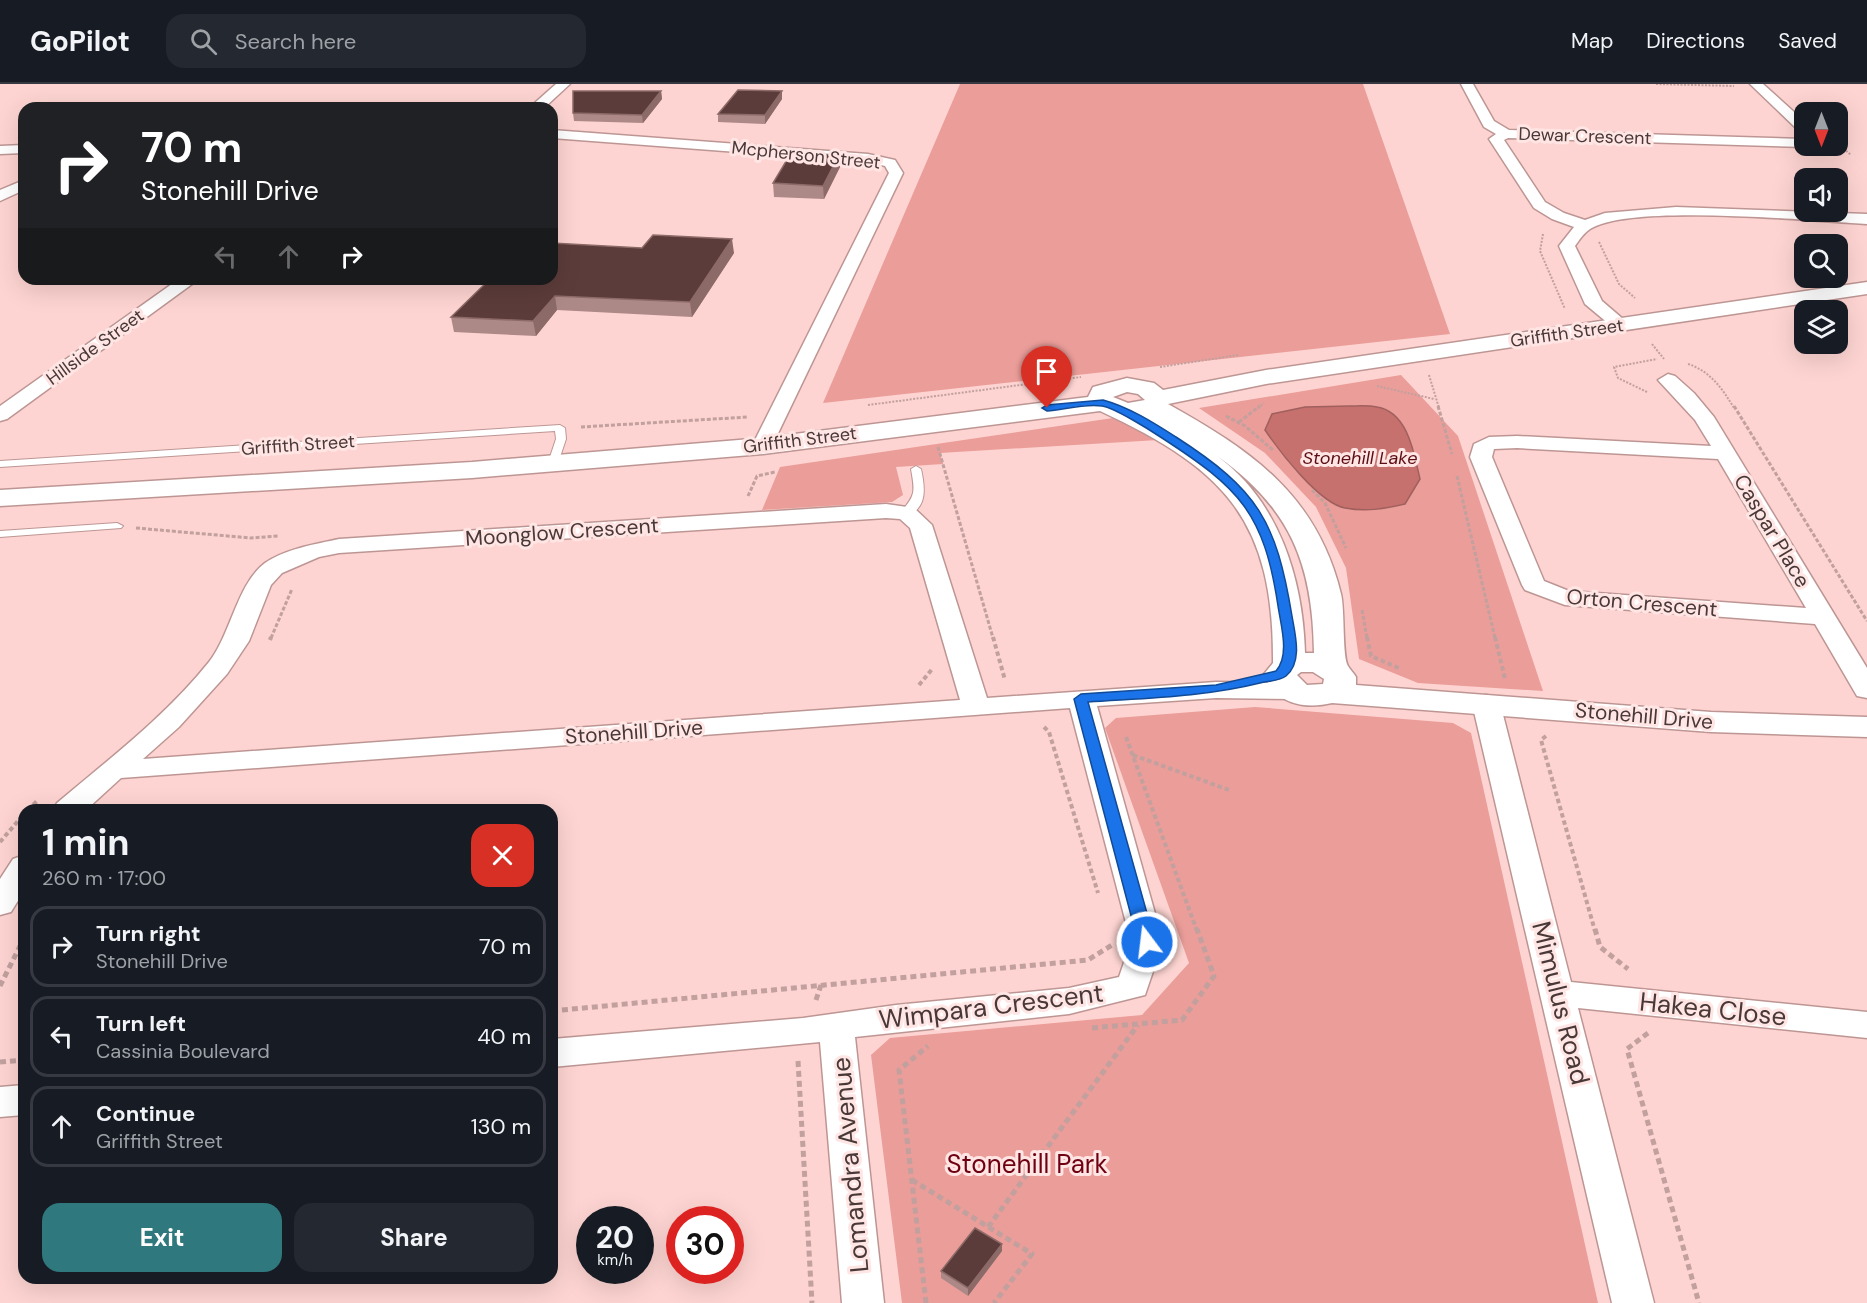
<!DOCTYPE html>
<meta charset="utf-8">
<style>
:root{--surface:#171b24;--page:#242831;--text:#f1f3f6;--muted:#9ea1a6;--line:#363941;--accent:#2f787e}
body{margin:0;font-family:"DM Sans",sans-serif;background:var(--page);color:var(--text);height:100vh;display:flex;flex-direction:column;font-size:22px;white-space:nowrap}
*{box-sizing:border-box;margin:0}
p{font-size:20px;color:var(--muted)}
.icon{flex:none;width:33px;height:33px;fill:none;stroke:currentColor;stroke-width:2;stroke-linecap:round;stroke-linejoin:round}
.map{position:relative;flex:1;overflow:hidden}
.panel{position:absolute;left:18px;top:720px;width:540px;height:480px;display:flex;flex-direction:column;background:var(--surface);border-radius:18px;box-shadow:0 6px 24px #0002}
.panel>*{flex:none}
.hud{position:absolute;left:18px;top:18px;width:540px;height:183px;border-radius:18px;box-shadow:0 6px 24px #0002;background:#202124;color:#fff;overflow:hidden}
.needle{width:39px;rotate:180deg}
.tools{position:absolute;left:1794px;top:18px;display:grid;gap:12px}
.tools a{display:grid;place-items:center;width:54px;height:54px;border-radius:12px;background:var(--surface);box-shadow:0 6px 24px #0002;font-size:30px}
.speed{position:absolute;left:576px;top:1122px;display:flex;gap:12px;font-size:30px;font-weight:700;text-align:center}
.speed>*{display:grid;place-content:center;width:78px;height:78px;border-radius:50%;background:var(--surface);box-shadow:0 6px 24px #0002;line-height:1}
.speed small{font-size:15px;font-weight:400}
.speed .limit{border:9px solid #d22;background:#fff;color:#111}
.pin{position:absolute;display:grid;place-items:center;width:51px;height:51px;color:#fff;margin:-62px -26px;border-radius:50% 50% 50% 0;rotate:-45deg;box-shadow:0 0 6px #0007}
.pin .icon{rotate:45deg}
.me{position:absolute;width:66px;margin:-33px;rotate:345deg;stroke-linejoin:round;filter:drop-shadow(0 0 4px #0008)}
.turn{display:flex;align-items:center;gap:21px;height:126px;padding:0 24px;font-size:27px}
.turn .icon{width:78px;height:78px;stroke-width:2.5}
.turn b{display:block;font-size:42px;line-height:51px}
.lanes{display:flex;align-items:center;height:57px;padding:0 24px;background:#0003;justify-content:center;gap:30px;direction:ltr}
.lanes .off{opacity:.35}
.round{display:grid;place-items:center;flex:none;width:63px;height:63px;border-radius:18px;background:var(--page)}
.overview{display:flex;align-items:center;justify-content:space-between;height:102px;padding:0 24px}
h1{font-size:36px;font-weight:700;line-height:45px}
.button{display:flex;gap:12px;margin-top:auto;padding:12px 24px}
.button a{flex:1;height:69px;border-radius:18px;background:var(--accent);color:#fff;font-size:24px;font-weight:700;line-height:69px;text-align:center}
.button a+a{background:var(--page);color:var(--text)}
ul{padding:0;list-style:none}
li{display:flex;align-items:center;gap:18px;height:81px;margin:0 12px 9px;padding:0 12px;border:3px solid var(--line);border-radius:18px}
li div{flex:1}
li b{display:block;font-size:22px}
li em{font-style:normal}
header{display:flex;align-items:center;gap:36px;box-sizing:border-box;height:84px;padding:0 30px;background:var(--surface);border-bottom:2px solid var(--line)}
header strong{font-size:28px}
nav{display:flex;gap:33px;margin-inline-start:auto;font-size:21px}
.search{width:420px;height:54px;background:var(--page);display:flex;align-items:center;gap:15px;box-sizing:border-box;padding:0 21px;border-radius:18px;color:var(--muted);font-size:22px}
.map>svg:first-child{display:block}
.green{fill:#eb9d99}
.water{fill:#c6716e;stroke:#a0605e;stroke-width:1.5}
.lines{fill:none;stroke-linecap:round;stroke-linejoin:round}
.service-casing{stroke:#bd9694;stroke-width:2}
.minor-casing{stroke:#bd9694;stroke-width:3}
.tertiary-casing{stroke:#bd9694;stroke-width:3}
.path-far3{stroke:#c1a09e;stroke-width:2;stroke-dasharray:2 1.5;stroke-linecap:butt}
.path-far2{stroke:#c1a09e;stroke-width:3;stroke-dasharray:4 2;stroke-linecap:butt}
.path-far1{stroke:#c1a09e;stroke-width:4;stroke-dasharray:4.5 3;stroke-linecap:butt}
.path{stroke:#c1a09e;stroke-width:5;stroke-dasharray:6 4;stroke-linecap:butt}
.service{fill:#fff;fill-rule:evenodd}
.minor{fill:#fff;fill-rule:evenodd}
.tertiary{fill:#fff;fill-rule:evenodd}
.wall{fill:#ac8886}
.shaded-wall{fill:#8c6a67}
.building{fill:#5c3c3a;stroke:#8c6a67;stroke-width:1.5}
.route{fill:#1a73e8;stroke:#114b97;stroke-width:1.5}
.labels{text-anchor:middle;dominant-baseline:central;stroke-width:6;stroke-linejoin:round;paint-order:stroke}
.far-street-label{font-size:18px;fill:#483837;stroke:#ffe5e3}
.far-water-label{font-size:18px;font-style:italic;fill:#5c0d14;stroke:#ffe5e3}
.street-label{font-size:21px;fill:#483837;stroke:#ffe5e3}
.near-street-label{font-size:26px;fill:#483837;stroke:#ffe5e3}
.near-park-label{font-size:26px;fill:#6e0012;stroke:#ffe5e3}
</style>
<header>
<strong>GoPilot</strong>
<div class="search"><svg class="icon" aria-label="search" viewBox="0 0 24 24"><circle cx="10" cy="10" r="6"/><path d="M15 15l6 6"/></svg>Search here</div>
<nav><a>Map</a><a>Directions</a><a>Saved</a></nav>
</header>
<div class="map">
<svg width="1867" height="1219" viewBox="0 0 1867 1219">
<rect width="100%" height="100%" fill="#fdd4d1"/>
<path class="green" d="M960,0h403l87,250 -627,69z
M1401,291l57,61 85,255 -125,-8 -59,-24 -13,-91 -30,-61 -51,-54 -66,-45z
M1113,334l23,7 22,15 -218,13 3,11 -47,3 7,28 -11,7 -130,8 18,-43z
M1255,623l198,16 18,10 127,570h-696l-31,-248 19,-17 252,-23 47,-52 -84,-235 11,-10z"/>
<path class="water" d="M1349,322c9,0 19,-1 28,1 31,5 37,46 43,72l-15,25c-21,5 -39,8 -60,4 -26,-5 -65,-56 -80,-78l7,-16 33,-7z"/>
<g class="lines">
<defs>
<path id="service" d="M560,341l5,3 1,11 -8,24 -5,3 -5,-3 8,-24 -1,-8 -555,36v-6z
M916,382l5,3c4,18 7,40 -15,47l-6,-3c16,-18 15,-21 11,-44z
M117,439l6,3 -2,2 -121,9v-6z"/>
<path id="minor" d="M556,0h14l-26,24h-15z
M1461,0h12l21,37 15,9 295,9v7h5l-5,1 -296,-9 -4,2 41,62 19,11 21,7 20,-7 71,-6 191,7v10c-54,-3 -237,-21 -277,5 -6,4 -11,11 -15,17l27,55 28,24 -3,4h-12l-30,-25 -26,-58 15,-19 -22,-8 -18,-11 -45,-69 7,-5 -12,-7z
M1750,0h13l41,37v11l-5,-1z
M552,46l316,24 27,6 8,13 -133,277h-14l-4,-4 137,-273 -4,-7 -17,-4 -316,-24z
M24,61v8l-24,1v-8z
M24,96v10l-24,11v-11z
M179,195h20l-192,140 -7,2v-15z
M1668,290l7,2 19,17 20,24 153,251v30l-10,-2 -42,-72 -250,-19 -40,-15 -3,-5 -52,-128 4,-13 15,-7 28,-1 194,10 -16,-26 -37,-40zM1517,364l201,11 88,149 -237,-17 -25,-10 -52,-124 2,-8z
M886,420l28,4 18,17 55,173 229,-16 77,1 10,2 3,6 -3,6 -10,2 -77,-1 -119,8 66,236 -18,53 -76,19 -214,23 29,266h-42l-22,-261 -268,25v-28l251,-21 93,-13 173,-17 50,-11 12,-35 -61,-234 -949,70 -35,32h-33l4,-7c52,-44 109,-87 152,-141 22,-28 28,-78 56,-99 20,-14 51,-19 74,-24zM886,434l14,1 10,9 50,172 -817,59 36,-32 48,-53 22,-33 22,-56 11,-12 37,-16 20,-4z
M1486,611l10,2 4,6 71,279 296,30v26l-289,-30 76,295h-42l-140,-600 4,-6z
M24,771v36l-13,21 -11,3v-36l13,-20z
M24,1001v30l-24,2v-30z"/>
<path id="tertiary" d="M1867,198v12l-601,90 -98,20c84,47 149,91 173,190 4,16 1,63 7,72 2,4 6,7 8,11v8l355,27 156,5v20l-156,-5 -379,-29c-28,7 -58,0 -68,-29l9,-11c1,-143 -48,-194 -173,-252l-337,43 -291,24 -472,28v-16l472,-28 291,-24 325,-41 5,-10 34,-9 27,5 9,7 103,-20zM1127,308l11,2 7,6 -17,3 -15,-6zM1217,372c74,52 96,109 97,197h-9c-2,-74 -26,-152 -88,-197zM1301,588h12l11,7 -1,5 -16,1 -10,-10z"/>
</defs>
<use href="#service" class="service-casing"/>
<use href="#minor" class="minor-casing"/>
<use href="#tertiary" class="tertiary-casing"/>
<path class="path-far3" d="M1656,0l78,2
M1838,60l13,11
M1543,150l-3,17 25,58
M1599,158l20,42 16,14
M1652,260l12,15
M1688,280c22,7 34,24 46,44
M1160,283l78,-12
M1429,291l10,33
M1377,302l57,13
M1647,308l-29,-14 -4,-11 43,-8
M868,321l213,-28
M1258,324l6,-5"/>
<path class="path-far2" d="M1438,322l14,48
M1734,322l133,215
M1226,332l19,10 28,24
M1239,338l21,-16
M581,343l167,-10
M938,363l55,191
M1457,392l38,162
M1312,406l13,13 21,45
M748,412l9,-20 18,-4
M136,444l115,10 27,-2
M1362,526l5,28
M271,554l21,-49"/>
<path class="path-far1" d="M993,553l12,43
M1367,553l4,19 30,13
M1495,553l10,42
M270,556l1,-3
M919,601l14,-17
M1044,643l5,5 49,161
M1546,652l-5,4 54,191
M1126,653l71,194
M1133,671l96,35
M28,726l10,-10
M0,758l24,-28"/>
<path class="path" d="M1595,845l5,18 28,22
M0,902l24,-48
M816,916l5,-15
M552,927l536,-51 24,-15
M1092,944l90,-8 32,-44 -17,-47
M1648,949l-21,16 72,254
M798,977l14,242
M0,978l24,-2
M912,1096l120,74 -38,49
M988,1143l150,-202
M926,1219l-27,-233 29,-24"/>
<use href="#service" class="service"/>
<use href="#minor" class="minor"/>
<use href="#tertiary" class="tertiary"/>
</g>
<path class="wall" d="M661,7l1,8 -19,24 -69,-2 -1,-8z
M782,7v8l-17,25 -47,-2v-8z
M840,83l-16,32 -50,-2 -1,-14z
M734,169l-42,64 -135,-7 -21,26 -82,-4 -3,-15z
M1002,1167l-34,45 -27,-18v-7z"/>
<path class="shaded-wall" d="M661,7l1,8 -19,24 -1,-8z
M782,7v8l-17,25v-9z
M839,71l1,12 -16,32 -1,-13z
M732,155l2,14 -42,64 -2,-15z
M555,212l2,14 -21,26 -3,-15z
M1002,1160v7l-34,45v-8z"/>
<path class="building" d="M738,6l44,1 -17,24 -47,-1z
M573,7h88l-19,24 -69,-2z
M791,69l48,2 -16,31 -50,-3z
M653,151l79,4 -42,63 -135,-6 -22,25 -82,-4 39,-38h62v-36l90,5z
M975,1144l27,16 -34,44 -27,-17z"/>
<path class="route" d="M1103,316c26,7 51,23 73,37 82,53 100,83 116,179 3,18 11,46 -6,60 -6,5 -18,5 -26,7 -56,14 -114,15 -172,19l67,240 -8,6 -9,-6 -64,-243 7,-5 135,-9 60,-14c14,-16 5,-45 2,-65 -14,-94 -39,-118 -116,-168 -12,-8 -47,-30 -60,-32 -17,-3 -39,4 -55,5l-5,-3 5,-3z"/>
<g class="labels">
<g class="far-street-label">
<text transform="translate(1585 52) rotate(2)">Dewar Crescent</text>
<text transform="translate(806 71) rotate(6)">Mcpherson Street</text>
<text transform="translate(1567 249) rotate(-8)">Griffith Street</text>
<text transform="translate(95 263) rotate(-36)">Hillside Street</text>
<text transform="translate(800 356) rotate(-7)">Griffith Street</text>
<text transform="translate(298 361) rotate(-4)">Griffith Street</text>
</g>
<g class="far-water-label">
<text x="1360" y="374">Stonehill Lake</text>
</g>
<g class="street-label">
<text transform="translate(1772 447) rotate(59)">Caspar Place</text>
<text transform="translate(562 448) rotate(-4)">Moonglow Crescent</text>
<text transform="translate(1642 519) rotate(5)">Orton Crescent</text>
<text transform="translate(1644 632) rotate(5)">Stonehill Drive</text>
<text transform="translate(634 648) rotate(-4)">Stonehill Drive</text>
</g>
<g class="near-street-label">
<text transform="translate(1561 919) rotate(76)">Mimulus Road</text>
<text transform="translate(991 922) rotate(-7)">Wimpara Crescent</text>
<text transform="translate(1713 925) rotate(6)">Hakea Close</text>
<text transform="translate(850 1081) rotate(-95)">Lomandra Avenue</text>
</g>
<g class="near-park-label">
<text x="1027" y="1080">Stonehill Park</text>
</g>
</g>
</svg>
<div class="tools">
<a><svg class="needle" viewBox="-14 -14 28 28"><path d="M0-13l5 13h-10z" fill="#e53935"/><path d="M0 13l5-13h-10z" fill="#9ea1a6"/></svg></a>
<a><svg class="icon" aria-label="sound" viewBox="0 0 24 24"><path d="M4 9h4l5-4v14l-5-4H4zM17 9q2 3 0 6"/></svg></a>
<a><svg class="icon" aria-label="search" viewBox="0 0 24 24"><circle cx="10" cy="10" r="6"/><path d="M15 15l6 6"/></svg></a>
<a><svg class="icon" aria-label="layers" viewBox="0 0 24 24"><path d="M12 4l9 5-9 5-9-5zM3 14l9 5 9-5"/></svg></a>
</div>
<div class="speed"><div>20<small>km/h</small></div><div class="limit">30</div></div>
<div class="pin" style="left:1047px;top:324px;background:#d93025"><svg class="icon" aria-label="arrive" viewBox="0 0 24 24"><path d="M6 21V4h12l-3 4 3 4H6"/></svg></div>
<svg class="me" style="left:1147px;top:858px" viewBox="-20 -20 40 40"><circle r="17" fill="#1a73e8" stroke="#fff" stroke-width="3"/><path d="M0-11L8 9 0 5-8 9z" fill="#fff"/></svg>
<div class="hud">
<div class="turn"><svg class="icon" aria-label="right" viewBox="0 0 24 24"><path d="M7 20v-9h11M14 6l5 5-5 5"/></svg><div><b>70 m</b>Stonehill Drive</div></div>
<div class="lanes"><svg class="icon off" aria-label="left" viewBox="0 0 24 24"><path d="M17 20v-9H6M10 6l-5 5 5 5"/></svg><svg class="icon off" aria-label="ahead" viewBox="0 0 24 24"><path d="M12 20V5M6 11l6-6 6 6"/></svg><svg class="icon" aria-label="right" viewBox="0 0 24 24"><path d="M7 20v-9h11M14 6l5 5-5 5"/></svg></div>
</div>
<section class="panel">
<div class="overview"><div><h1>1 min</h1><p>260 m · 17:00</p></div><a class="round" style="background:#d93025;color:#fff"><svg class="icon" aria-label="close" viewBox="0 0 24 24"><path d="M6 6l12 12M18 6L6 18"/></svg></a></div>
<ul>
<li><svg class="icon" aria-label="right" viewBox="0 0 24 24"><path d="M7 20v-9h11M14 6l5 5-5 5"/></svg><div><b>Turn right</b><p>Stonehill Drive</p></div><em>70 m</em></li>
<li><svg class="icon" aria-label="left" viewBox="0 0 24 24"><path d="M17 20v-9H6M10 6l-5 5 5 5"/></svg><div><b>Turn left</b><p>Cassinia Boulevard</p></div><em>40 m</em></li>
<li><svg class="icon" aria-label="ahead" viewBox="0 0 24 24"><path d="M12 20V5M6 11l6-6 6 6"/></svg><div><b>Continue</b><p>Griffith Street</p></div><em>130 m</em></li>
</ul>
<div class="button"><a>Exit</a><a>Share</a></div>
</section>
</div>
